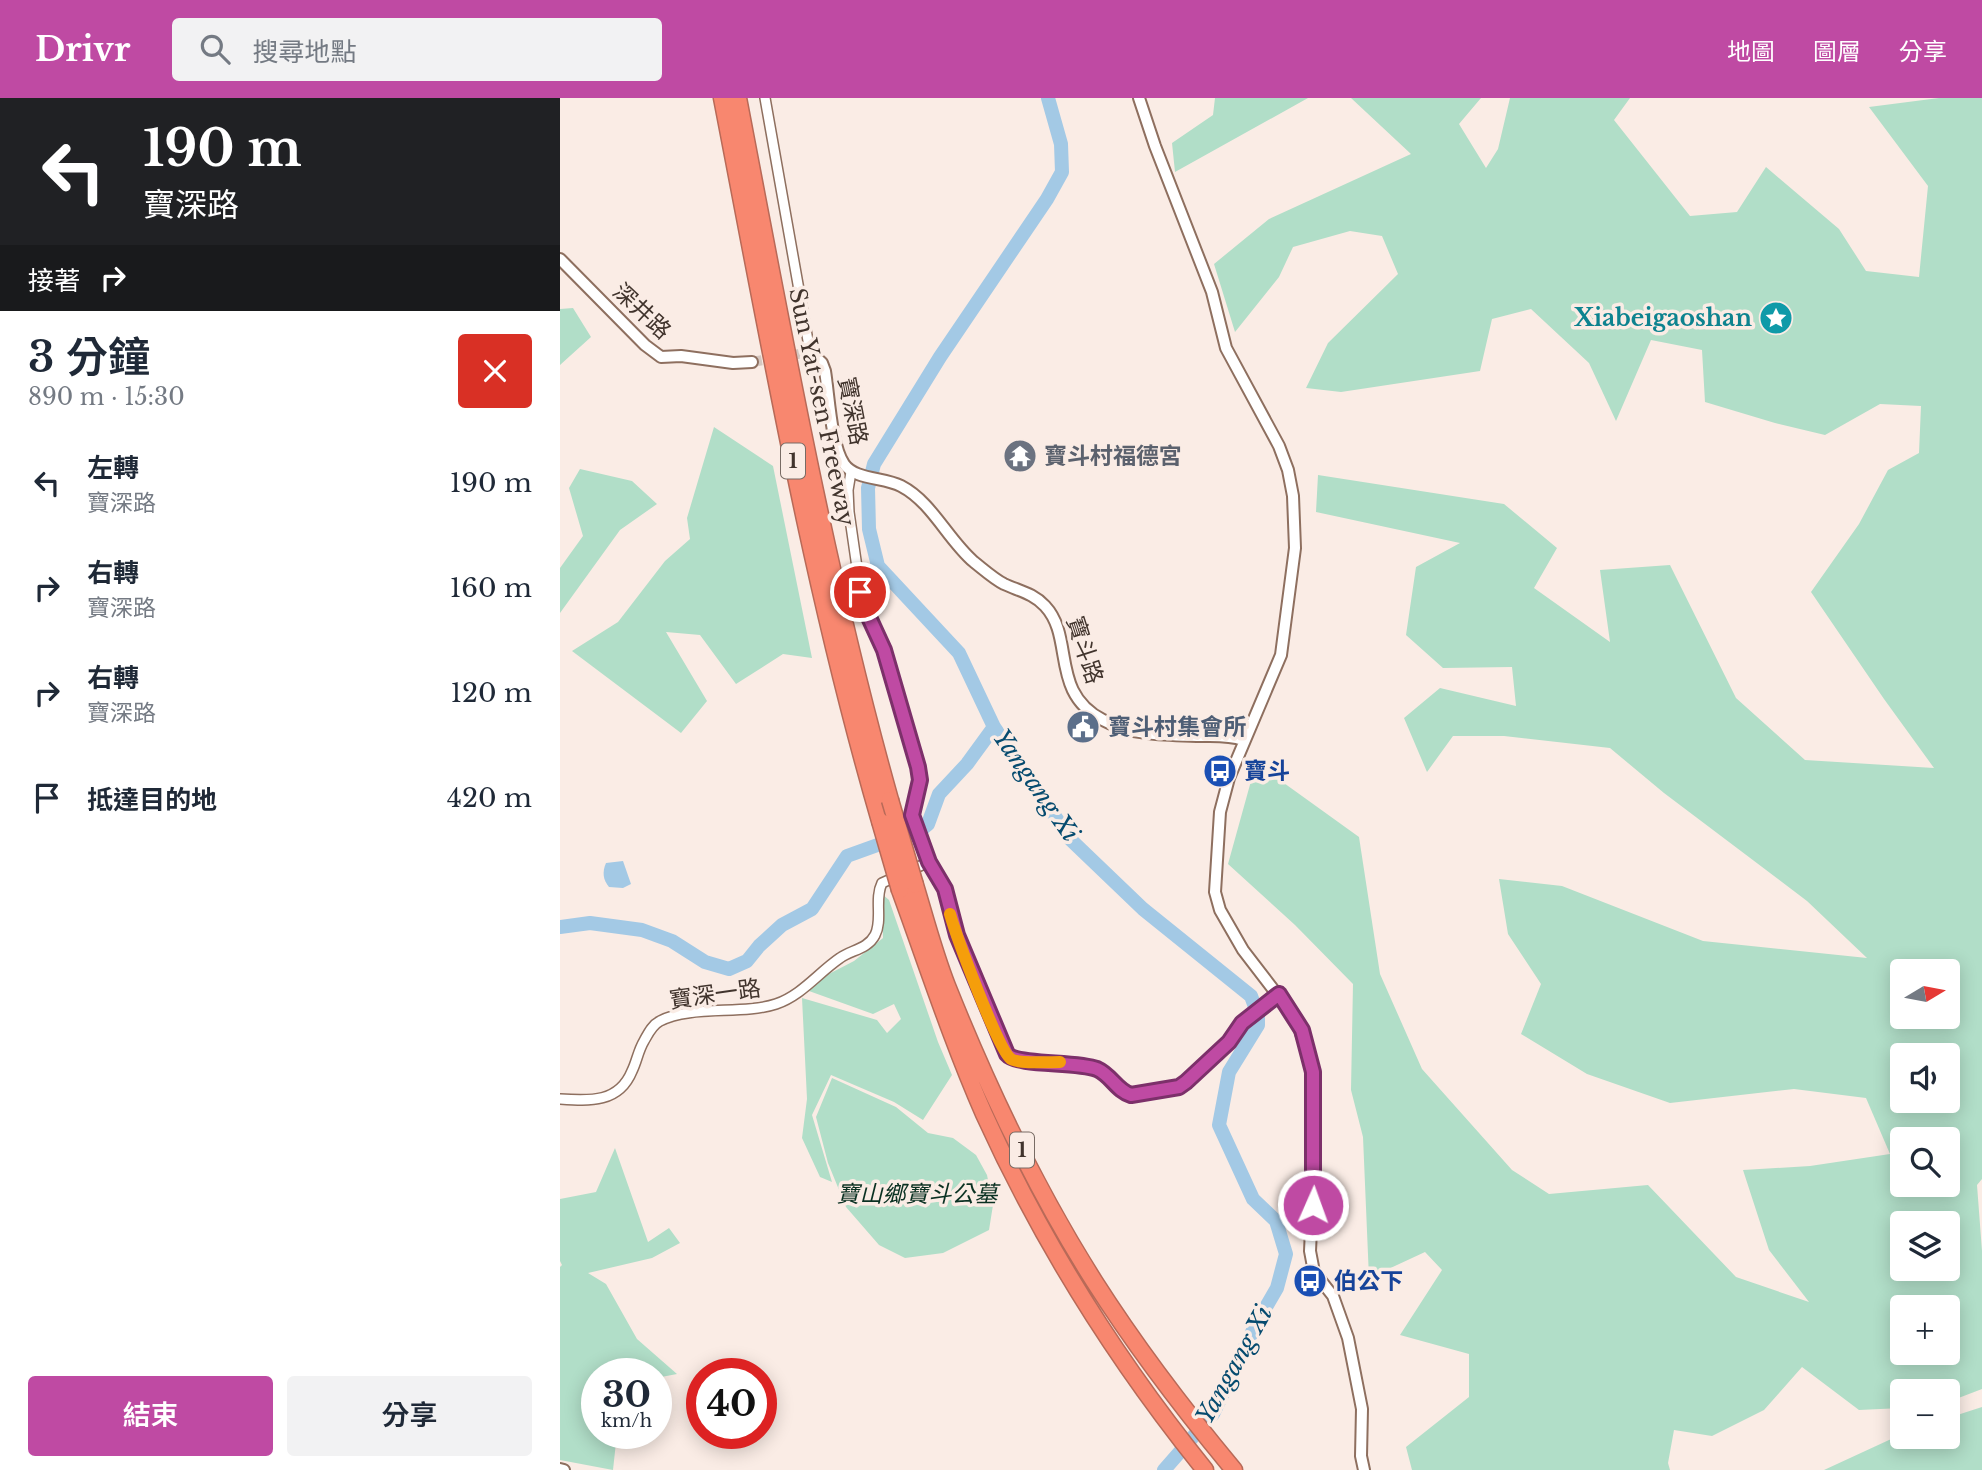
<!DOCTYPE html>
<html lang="zh-TW">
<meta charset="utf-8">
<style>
:root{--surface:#fff;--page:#f2f2f3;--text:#1f2937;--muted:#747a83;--accent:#bf4aa3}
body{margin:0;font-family:"Libre Baskerville","Noto Sans TC",serif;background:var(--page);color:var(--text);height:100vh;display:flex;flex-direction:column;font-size:26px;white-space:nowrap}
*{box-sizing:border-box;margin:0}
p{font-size:23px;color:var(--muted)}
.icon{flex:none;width:38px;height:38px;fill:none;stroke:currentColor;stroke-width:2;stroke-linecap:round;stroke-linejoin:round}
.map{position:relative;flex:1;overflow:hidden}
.panel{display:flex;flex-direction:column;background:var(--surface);width:560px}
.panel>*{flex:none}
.guide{background:#202124;color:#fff;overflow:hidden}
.needle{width:46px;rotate:80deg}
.controls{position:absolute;left:1330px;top:861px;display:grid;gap:14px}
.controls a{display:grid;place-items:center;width:70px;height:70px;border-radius:7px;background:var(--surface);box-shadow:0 4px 18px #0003;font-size:35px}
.speed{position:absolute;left:21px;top:1260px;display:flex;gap:14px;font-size:35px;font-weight:700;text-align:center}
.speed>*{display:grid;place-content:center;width:91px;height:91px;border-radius:50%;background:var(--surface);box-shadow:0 4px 18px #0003;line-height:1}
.speed small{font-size:18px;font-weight:400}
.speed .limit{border:10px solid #d22;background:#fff;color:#111}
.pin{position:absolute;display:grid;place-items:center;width:60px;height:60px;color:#fff;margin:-30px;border:4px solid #fff;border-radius:50%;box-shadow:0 2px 7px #0007}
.me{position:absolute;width:77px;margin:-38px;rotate:2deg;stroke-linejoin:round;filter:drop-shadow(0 0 5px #0008)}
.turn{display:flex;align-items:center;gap:24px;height:147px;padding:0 28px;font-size:32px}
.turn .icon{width:91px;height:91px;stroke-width:2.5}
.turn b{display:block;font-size:49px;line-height:60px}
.then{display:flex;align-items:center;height:66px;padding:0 28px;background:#0003;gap:14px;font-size:26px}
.round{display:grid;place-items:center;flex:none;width:74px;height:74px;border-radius:7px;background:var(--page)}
.headline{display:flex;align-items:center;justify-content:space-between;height:119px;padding:0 28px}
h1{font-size:42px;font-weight:600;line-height:52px}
.button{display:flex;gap:14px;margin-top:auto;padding:14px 28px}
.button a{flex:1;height:80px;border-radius:7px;background:var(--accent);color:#fff;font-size:28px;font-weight:600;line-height:80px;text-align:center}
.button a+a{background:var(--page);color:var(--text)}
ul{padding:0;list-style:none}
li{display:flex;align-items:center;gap:21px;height:105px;padding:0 28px}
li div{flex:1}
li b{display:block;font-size:26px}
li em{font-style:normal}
header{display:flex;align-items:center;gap:42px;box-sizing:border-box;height:98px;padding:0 35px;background:var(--accent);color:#fff}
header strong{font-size:33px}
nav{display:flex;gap:38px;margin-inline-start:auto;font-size:24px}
.search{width:490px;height:63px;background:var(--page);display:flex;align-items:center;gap:18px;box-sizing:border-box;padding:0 24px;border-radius:7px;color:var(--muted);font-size:26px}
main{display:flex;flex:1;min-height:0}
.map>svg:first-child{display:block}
.green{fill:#b1dec8;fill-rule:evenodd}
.water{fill:#a3c9e5}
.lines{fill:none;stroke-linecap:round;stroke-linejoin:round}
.river{stroke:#a3c9e5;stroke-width:14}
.tertiary-tunnel{stroke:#d5c7c0;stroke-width:10;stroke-dasharray:10 5;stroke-linecap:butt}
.minor-casing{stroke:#8e6f5f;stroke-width:12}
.tertiary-casing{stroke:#8e6f5f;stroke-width:14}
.motorway-casing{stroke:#b86a58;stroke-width:19}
.minor{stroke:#fff;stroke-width:9}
.tertiary{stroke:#fff;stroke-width:10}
.motorway{stroke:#f8876f;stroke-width:16}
.motorway-bridge-casing{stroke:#b86a58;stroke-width:19;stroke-linecap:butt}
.motorway-bridge{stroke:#f8876f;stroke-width:16}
.route-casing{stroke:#7c306a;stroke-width:18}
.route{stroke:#bf4aa3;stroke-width:12}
.slow{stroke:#f59e0b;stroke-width:12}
.labels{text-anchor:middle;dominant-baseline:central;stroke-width:7;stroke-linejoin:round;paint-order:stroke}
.shield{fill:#faece5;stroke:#786b64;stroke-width:2}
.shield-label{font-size:21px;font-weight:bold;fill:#41342d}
.street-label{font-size:23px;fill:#41342d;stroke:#faece5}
.culture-label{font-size:23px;font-weight:bold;fill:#0d838f;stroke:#faece5;text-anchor:end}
.worship-label{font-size:23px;font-weight:bold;fill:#5b616d;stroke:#faece5;text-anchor:start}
.service-label{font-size:23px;font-weight:bold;fill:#4e5e75;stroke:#faece5;text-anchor:start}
.transit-label{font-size:23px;font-weight:bold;fill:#164399;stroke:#faece5;text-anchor:start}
.park-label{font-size:23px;font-style:italic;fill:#0a3122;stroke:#faece5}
.water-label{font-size:24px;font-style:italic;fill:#064b6f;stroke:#faece5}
</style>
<header>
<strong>Drivr</strong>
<div class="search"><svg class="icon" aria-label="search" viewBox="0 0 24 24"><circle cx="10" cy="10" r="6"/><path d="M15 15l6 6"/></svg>搜尋地點</div>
<nav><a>地圖</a><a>圖層</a><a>分享</a></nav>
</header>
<main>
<section class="panel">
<div class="guide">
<div class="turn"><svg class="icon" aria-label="left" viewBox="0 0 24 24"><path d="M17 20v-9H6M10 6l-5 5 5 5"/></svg><div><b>190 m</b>寶深路</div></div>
<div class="then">接著<svg class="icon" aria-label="right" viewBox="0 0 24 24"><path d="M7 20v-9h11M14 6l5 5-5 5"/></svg></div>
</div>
<div class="headline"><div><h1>3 分鐘</h1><p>890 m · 15:30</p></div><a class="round" style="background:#d93025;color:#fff"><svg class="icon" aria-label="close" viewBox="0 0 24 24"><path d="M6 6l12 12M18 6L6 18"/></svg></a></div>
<ul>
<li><svg class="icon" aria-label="left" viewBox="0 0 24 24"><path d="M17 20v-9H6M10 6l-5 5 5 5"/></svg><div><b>左轉</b><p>寶深路</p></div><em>190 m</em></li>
<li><svg class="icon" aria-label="right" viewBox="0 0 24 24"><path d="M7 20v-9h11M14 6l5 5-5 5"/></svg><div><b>右轉</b><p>寶深路</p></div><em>160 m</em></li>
<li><svg class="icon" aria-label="right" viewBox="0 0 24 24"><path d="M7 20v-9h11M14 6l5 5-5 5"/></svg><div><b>右轉</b><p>寶深路</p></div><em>120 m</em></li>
<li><svg class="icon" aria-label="arrive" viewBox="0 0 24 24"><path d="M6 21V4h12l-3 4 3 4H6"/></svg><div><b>抵達目的地</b></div><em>420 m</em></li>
</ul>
<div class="button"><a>結束</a><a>分享</a></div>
</section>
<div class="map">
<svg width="1422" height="1372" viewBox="0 0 1422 1372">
<rect width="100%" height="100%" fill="#faece5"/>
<path class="green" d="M655,0h93l-133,74 -3,-29 41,-28z
M781,0h140l-22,26 27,44 12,-19 12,-51h120l-16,22 76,96 47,-4 29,-45 73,62 27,42 53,6 9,-91 -59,-79 70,-9h43v1081l-5,6 5,66v138l-34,13v-11h-46v17l-43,2 -57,-43 -38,43 -52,26 -38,-6 -6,33 2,7h-258l-6,-23 63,-50v-43l-69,-19 42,-65 -17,-18 -56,26 -6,-141 -12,-47 2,-106 -58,-59 -67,-61 28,-101 103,74 21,137 42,95 90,101 37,24 99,-9 88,92 73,25 -40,-52 -26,-80 67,-4 80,-12 -24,-56 -72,-9 -124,14 -83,-29 -66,-40 20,-50 -33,-50 -9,-55 63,7 141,55 164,17 -60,-57 -143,-108 -54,-45 -106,-12h-51l-26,36 -23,-54 36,-30 76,18 -4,-39 -69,1 -37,-33 10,-68 44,-24 -144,-31 2,-37 186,29 53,44 -23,40 76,54 -10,-72 70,-5 66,133 69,62 129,8 -50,-69 -73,-107 48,-68 29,-54 31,-17 2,-47 -41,-2 -55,31 -50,-12 -70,-21 -3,-52 -51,-10 -35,81 -27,-58 -58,-54 -39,10 -12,52 -139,21 -35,-4 22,-45 70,-69 -16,-38 -32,-5 -57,16 -14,30 -44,55 -21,-68 55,-45 142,-65 -60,-56zM1388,873v46h-46v-46zM1388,957v46h-46v-46zM1388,1041v46h-46v-46zM1388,1125v46h-46v-46zM1388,1209v46h-46v-46z
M13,210l18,29 -31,28v-56z
M154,329l59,39 39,192 -29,-4 -47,30 -36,-49 -34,-3 41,69 -26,32 -109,-82 46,-29 47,-61 25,-22 -3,-21z
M20,371l52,12 25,23 -37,26 -60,83v-45l23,-32 -14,-48z
M322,796l7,6 49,142 14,33 -29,45 -29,-18 -63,-27 -19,40 20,67 -12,-5 -18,-39 5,-39 -5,-101 75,22 10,13 14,-14 -7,-15 -21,10 -64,-23 16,-15 29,-15 29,-23z
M272,980l64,29 32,26 25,5 23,17 11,20 6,30 -4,25 -46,23 -38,5 -26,-13 -33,-38 -18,-44 -12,-46z
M55,1050l33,94 21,-14 11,15 -28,15 -64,15 18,11 31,55 40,35 -21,4v-4h-59v59h20l-4,37 -53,-10v-193l2,-2 -2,-4v-62l36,-7z
M1422,1309v63h-158l78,-36v3h46v-19z"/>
<path class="water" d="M63,763l8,23 -8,4 -14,-1c-6,-7 -7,-15 -3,-24z"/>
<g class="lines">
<path class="river" d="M488,0l13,46 1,28 -15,27 -107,158 -66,107 -6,24 1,41 9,37 81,87 35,74 77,113 72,69 108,87 7,19v10l-29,47 -10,53 34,74 23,22 10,33 -9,34 -22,38 -42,88 -49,56
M0,829l30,-4 52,7 30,11 33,21 24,7 18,-8 12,-15 23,-21 30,-16 35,-53 75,-27 6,-5 11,-30 28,-30 27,-37"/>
<path class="tertiary-tunnel" d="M192,264l58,-10"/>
<defs>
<path id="minor" d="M205,0l45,254
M291,374l-3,18 1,22 13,90 22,48 36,130 -8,35 17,47 16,27 12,46 50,119c10,12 52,7 69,10 12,2 25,5 35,14 7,7 9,14 20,17l48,-8 7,-5 43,-40 13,-19 36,-29
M0,1001c30,2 59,4 72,-28 5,-10 6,-20 12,-30 4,-7 8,-16 16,-20 30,-16 83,-6 116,-17 26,-9 42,-31 64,-46 11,-8 28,-9 35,-23 8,-15 -1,-36 7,-52l47,-21"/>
<path id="tertiary" d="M579,0l16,48 57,146 14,56 53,98 9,24 5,26 2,52 -14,107 -52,123 -9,34 -5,80 5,18 23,40 53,69 15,43 4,83 -5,106 4,21 19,24 15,42 14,71 -1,47 3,14
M0,161l85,86 16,12 20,-1 52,7 19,-1
M250,254l12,11 3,8c4,24 6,74 19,93 11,16 40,13 57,22 31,16 47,54 73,76 9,7 20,17 30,22 15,7 29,9 41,22 30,32 4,86 58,114 29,16 66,15 98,16 14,0 29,-1 42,4
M0,1371l4,1"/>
<path id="motorway" d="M162,0c47,242 89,486 158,723
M178,0c45,235 87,471 152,702
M355,787c10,33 19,68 32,101 40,100 90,205 147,295 42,66 90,129 140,189
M340,792c27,74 52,151 84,224 58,128 133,247 221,356"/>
</defs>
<use href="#minor" class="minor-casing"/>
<use href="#tertiary" class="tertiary-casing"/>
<use href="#motorway" class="motorway-casing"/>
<use href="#minor" class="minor"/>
<use href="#tertiary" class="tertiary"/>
<use href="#motorway" class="motorway"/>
<defs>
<path id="motorway-bridge" d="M330,702l25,85
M320,723l20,69"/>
</defs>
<use href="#motorway-bridge" class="motorway-bridge-casing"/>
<use href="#motorway-bridge" class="motorway-bridge"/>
</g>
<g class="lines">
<defs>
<path id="route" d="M300,494l2,10 22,48 34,117 2,13 -8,35 17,47 16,27 12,46 50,119c10,12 69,7 90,15 14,6 20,22 34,26l48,-8 7,-5 43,-40 13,-19 37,-29 23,36 11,42v133"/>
</defs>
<use href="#route" class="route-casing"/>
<use href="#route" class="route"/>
<path class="slow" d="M390,816c6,21 48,136 61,145 8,5 38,3 49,3"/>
</g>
<defs>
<symbol id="sight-disc" viewBox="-11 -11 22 22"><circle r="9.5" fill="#0f9aa8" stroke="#faece5"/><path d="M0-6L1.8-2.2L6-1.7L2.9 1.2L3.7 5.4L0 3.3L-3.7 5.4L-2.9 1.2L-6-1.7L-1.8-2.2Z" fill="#fff"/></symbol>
<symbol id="temple-disc" viewBox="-11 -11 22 22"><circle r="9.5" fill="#6b7280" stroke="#faece5"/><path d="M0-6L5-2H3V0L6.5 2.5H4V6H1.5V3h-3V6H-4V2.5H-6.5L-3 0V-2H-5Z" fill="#fff"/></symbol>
<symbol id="civic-disc" viewBox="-11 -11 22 22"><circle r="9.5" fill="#5c6f8a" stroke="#faece5"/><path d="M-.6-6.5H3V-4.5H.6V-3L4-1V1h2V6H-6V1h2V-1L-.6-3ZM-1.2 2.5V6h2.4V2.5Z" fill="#fff"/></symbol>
<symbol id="bus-disc" viewBox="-11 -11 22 22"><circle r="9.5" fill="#1a4fb4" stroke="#faece5"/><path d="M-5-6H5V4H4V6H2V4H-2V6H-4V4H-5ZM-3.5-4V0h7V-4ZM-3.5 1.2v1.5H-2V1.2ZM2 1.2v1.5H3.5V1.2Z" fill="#fff"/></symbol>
</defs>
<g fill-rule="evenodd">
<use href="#sight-disc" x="1197" y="201" width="38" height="38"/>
<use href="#temple-disc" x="441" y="339" width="38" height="38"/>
<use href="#civic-disc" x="504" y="610" width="38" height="38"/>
<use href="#bus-disc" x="641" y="654" width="38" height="38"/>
<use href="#bus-disc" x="731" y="1164" width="38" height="38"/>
</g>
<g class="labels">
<g class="shield">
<rect x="221" y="345.5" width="24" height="35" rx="5"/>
<rect x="450" y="1034.5" width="24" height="35" rx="5"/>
</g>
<g class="shield-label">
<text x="233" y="363">1</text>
<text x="462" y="1052">1</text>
</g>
<g class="street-label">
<text transform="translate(82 213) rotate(43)">深井路</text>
<text transform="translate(262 309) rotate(78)">Sun Yat-sen Freeway</text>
<text transform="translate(293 313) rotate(79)">寶深路</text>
<text transform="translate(525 552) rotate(72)">寶斗路</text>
<text transform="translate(155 896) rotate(-8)">寶深一路</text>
</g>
<g class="culture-label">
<text x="1192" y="220">Xiabeigaoshan</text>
</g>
<g class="worship-label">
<text x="484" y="358">寶斗村福德宮</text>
</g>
<g class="service-label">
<text x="548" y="629">寶斗村集會所</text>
</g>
<g class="transit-label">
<text x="684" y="673">寶斗</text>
<text x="774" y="1183">伯公下</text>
</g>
<g class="park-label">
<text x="357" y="1096">寶山鄉寶斗公墓</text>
</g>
<g class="water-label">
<text transform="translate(476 687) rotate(55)">Yangang Xi</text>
<text transform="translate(674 1267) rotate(-61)">Yangang Xi</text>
</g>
</g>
</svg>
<div class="controls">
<a><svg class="needle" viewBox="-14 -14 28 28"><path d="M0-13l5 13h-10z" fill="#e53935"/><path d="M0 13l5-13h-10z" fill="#747a83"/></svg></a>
<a><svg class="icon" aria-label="sound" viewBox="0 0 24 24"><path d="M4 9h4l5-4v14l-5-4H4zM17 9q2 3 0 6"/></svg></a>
<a><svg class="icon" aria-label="search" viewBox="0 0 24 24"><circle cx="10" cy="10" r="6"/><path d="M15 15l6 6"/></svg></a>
<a><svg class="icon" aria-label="layers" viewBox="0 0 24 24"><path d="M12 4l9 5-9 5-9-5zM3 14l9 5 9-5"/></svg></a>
<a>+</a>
<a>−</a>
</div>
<div class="speed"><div>30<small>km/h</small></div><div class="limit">40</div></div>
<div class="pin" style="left:300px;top:494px;background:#d93025"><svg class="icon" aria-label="arrive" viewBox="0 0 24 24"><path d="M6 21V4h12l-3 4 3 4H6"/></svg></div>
<svg class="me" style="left:753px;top:1107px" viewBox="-20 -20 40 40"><circle r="17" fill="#bf4aa3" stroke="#fff" stroke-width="3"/><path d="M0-11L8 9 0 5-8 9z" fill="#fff"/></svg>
</div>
</main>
